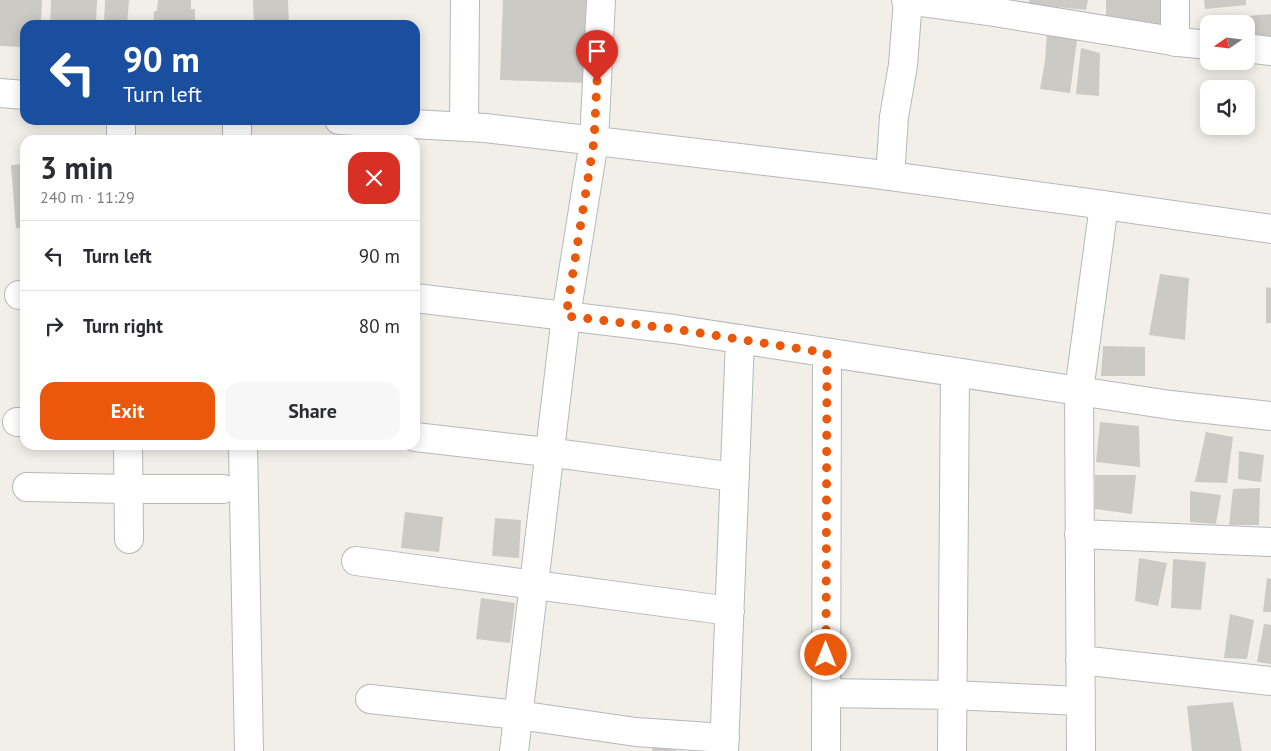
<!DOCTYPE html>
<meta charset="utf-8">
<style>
:root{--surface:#fff;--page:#f7f7f7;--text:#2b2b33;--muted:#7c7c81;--line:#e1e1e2;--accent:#ea580c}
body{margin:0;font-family:"PT Sans",sans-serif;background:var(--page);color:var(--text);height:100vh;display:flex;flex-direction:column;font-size:19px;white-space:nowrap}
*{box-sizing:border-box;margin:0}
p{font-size:16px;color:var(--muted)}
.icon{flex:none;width:28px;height:28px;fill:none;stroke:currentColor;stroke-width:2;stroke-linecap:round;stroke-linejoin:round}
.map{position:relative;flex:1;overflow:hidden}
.sheet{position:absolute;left:20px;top:135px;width:400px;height:315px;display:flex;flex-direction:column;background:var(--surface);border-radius:15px;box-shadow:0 2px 12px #0003}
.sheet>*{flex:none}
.top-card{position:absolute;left:20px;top:20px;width:400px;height:105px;border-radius:15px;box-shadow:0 2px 12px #0003;background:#1a4fa0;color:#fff;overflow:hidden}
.needle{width:32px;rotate:256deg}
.controls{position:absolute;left:1200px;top:15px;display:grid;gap:10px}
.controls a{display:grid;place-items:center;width:55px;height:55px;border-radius:10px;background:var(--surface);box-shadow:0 2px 12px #0003;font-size:25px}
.pin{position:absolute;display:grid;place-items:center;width:42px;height:42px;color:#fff;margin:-51px -21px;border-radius:50% 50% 50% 0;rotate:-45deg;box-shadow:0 0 5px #0007}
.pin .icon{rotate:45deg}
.me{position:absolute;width:55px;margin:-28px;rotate:0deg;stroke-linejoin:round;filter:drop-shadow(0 0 4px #0008)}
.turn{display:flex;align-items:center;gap:18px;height:105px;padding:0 20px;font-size:22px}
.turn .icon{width:65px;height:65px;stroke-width:2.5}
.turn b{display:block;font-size:35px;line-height:42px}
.round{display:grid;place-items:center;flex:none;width:52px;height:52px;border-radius:15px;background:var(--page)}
.headline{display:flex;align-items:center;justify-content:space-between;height:85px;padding:0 20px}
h1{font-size:30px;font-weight:700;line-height:38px}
.action{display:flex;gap:10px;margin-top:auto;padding:10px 20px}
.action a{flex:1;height:58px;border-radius:15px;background:var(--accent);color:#fff;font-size:20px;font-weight:700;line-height:58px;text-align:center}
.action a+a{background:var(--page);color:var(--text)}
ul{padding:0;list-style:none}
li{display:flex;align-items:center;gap:15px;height:70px;padding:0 20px;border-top:1px solid var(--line)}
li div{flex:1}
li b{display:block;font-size:19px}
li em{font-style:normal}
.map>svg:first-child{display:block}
.building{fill:#cccac5}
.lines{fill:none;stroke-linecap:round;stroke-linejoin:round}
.minor-casing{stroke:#b5b8bc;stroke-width:30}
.minor{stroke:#fff;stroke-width:28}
.route{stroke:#ea580c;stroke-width:9;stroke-dasharray:0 16.2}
</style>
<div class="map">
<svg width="1271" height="751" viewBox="0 0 1271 751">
<rect width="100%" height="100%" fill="#f1efe8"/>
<path class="building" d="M0,0h42l-1,25h-16v22l-25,-1z
M51,0h46l-1,25h-46z
M105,0h24l-2,25h-23z
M158,0h33v9h4v16h-42l1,-13 3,-2z
M253,0h35l1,25h-35z
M503,0h89l-3,83 -89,-3z
M1029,0h59l-2,10 -57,-6z
M1106,0h61l-9,31 -52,-14z
M1204,0h42v5l-41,4z
M1271,14v28l-21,2 -3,-28z
M1047,33l30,7 -7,53 -30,-4 5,-28z
M1081,48l19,5 -1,43 -23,-2z
M25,164v64h-9l-5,-63z
M1160,274l29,4 -4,62 -36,-5z
M1266,287l5,1v35h-5z
M1103,346l42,1v29h-44z
M1100,422l39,4 1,41 -44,-5z
M1206,432l27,5 -6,46 -32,-1z
M1239,451l25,4 -3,27 -23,-3z
M1095,475h41l-4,39 -37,-5z
M1260,488l-1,37h-30l4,-36z
M1190,491l31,4 -5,29 -26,-2z
M405,512l38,5 -4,35 -38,-4z
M495,518l26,2 -2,38 -27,-2z
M1139,558l28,5 -9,43 -23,-5z
M1173,559l33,3 -5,48 -30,-2z
M1267,578l4,1v33h-8z
M481,598l34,5 -5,40 -34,-4z
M1230,614l24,6 -7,39 -23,-1z
M1264,624l7,1v39l-14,-2z
M1233,702l9,49h-50l-5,-45z
M653,747l23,3v1h-24z"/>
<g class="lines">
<defs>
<path id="minor" d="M906,0l88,12 185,30 30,3
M1175,0v42
M1246,48l25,3
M0,93l25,2
M121,120v20
M339,120l146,8 383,45 236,32 167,24
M464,127l1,-127
M237,140v-20
M890,176l4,-59 9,-52 5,-65
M19,295h6
M415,298l259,31 496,76 101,11
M17,422h8
M415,437l132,15 188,25
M128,445l1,94
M243,445l6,306
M27,487l101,2h95
M1079,534l192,8
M356,561l374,50
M1080,660l191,21
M826,693l126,2 128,6
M370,699l148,16 118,17 89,6
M514,751l52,-435 28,-175 7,-141
M724,751l16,-412
M826,751l1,-398
M952,751l3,-379
M1081,751l-2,-360 25,-186"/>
</defs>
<use href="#minor" class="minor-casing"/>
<use href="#minor" class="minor"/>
</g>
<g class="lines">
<path class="route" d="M597,81l-3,60 -28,175 108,13 153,24 -1,302"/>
</g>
</svg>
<div class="controls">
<a><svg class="needle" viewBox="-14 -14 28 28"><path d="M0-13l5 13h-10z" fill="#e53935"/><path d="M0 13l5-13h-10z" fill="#7c7c81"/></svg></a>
<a><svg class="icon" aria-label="sound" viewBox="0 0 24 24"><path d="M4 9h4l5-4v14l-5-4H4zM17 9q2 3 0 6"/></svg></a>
</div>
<div class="pin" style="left:597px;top:81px;background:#d93025"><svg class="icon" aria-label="arrive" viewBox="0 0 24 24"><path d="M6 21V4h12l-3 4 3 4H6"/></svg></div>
<svg class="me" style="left:826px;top:655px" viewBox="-20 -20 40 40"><circle r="17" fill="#ea580c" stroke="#fff" stroke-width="3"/><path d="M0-11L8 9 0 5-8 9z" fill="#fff"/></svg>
<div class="top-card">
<div class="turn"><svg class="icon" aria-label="left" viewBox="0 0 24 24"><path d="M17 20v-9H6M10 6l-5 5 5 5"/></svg><div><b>90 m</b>Turn left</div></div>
</div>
<section class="sheet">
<div class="headline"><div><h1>3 min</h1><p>240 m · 11:29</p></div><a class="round" style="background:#d93025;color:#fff"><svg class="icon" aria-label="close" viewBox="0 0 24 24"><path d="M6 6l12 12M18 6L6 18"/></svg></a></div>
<ul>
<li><svg class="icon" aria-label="left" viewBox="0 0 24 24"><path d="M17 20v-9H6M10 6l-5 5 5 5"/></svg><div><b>Turn left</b></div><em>90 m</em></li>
<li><svg class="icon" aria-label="right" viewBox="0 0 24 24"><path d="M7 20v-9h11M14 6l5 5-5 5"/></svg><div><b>Turn right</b></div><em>80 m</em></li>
</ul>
<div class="action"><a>Exit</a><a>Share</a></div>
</section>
</div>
